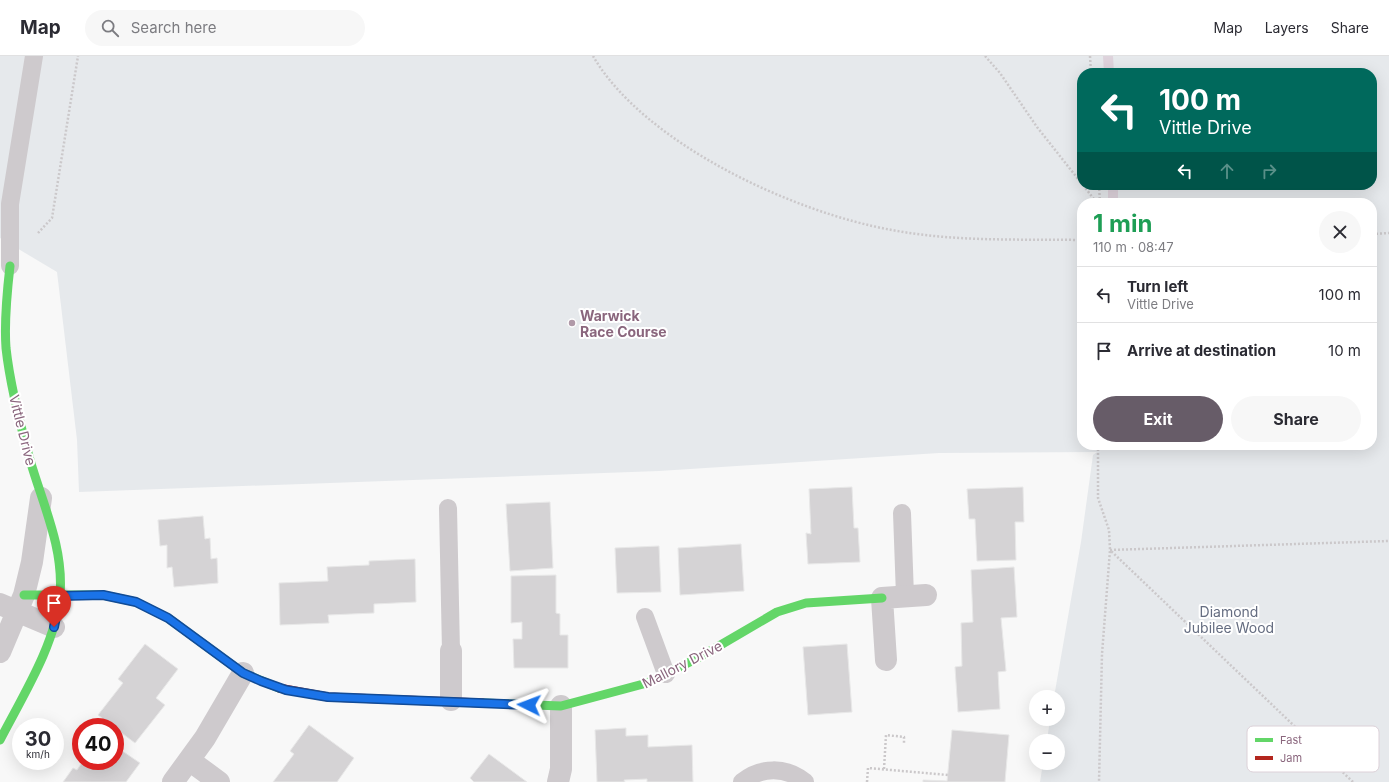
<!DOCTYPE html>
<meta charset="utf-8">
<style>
:root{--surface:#fff;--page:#f7f7f7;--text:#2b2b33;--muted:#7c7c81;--line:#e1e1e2;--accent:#675c68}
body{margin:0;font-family:Inter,sans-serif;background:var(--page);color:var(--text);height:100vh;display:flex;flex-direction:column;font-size:15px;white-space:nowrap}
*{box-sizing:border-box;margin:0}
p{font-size:13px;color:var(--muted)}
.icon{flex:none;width:22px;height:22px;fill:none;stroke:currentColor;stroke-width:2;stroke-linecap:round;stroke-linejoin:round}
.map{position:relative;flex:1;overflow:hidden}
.details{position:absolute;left:1077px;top:142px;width:300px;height:252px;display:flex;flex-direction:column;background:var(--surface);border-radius:16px;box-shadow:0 4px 16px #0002}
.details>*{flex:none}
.top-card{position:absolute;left:1077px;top:12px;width:300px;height:122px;border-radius:16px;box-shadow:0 4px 16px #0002;background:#00695c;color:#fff;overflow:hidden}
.controls{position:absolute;left:1029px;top:634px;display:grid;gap:8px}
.controls a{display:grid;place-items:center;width:36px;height:36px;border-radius:50%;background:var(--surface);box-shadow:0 4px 16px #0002;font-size:20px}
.speed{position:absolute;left:12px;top:662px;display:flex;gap:8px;font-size:20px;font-weight:700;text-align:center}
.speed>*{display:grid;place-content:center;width:52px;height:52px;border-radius:50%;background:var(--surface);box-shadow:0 4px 16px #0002;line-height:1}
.speed small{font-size:10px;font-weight:400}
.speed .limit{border:6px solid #d22;background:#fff;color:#111}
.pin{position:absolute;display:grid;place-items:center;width:34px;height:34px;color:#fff;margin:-41px -17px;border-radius:50% 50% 50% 0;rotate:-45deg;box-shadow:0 0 4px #0007}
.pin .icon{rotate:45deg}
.me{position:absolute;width:44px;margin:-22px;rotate:273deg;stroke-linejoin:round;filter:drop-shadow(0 0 3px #0008)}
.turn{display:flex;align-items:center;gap:14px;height:84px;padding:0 16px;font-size:18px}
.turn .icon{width:52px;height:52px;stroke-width:2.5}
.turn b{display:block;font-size:28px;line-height:34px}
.lanes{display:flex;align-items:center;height:38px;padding:0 16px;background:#0003;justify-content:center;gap:20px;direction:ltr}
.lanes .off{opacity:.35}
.round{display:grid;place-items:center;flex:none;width:42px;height:42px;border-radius:21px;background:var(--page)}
.overview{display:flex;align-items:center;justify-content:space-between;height:68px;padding:0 16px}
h1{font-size:24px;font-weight:700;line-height:30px;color:#1e9e55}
.primary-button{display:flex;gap:8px;margin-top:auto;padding:8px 16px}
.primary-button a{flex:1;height:46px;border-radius:24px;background:var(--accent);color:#fff;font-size:16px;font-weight:700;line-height:46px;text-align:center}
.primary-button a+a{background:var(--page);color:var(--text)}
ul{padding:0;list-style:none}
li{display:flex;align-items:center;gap:12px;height:56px;padding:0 16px;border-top:1px solid var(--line)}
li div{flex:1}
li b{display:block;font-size:15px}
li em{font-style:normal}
header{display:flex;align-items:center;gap:24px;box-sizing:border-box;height:56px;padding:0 20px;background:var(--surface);border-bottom:1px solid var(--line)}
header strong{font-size:19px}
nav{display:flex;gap:22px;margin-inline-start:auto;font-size:14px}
.search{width:280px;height:36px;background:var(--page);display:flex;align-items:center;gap:10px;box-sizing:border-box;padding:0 14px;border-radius:22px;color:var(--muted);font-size:15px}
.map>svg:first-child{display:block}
.green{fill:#e6e9ec;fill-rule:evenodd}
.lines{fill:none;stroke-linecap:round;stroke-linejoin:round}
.stream{stroke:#ded3dc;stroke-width:10}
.building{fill:#d5d3d5;stroke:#e8e8e8}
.path{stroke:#cbc8ca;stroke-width:2.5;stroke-dasharray:2 2;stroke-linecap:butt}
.lane{stroke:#cecacd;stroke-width:18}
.street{stroke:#cecacd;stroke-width:22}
.fast{stroke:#63d668;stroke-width:9}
.jam{stroke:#b3261e;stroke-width:9}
.route-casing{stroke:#114b97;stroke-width:10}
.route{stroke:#1a73e8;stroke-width:7}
.poi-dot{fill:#b099a8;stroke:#fff;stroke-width:1.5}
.labels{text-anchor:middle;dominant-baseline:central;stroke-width:4;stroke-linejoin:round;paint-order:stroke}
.poi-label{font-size:14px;font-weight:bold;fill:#8a667d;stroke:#fff;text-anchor:start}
.street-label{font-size:14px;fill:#8a667d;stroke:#fff}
.park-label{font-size:14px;fill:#656d81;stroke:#fff}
.key{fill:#fff;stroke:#dcd1d8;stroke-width:1}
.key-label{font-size:11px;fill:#8a667d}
</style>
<header>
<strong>Map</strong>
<div class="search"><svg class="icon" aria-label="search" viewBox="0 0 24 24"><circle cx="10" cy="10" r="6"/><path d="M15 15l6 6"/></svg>Search here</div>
<nav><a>Map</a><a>Layers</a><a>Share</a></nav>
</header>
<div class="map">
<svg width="1389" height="726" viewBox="0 0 1389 726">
<rect width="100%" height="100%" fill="#f8f8f8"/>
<path class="green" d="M0,0h1389v726h-349l3,-19h15v-22h-11l3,-22h8v-22h-4l27,-155 12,-87 4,-3 -158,1 -280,18 -580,21 -2,-52 -20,-168 -57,-34zM1082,17h290v112h-290zM1082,147h290v242h-290z"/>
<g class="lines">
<path class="stream" d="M1108,0l1,17
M1113,129v18"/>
</g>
<path class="building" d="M852,431l2,41h4l2,34 -52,2 -2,-31 5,1 -2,-45z
M1023,431l1,35h-9l1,38 -39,1 -2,-42h-6l-2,-30z
M550,446l3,66 -43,3 -4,-67z
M203,460l2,23 5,-1 1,21 6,-1 1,25 -44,4 -2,-20 -5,1v-23l-7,1 -2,-26z
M741,488l3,47 -64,4 -2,-47z
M659,490l2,46 -44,1 -2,-45z
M415,503l1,43 -42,2v9l-46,2 1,8 -49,2 -1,-42 49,-2 -1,-14 42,-2v-4z
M1014,511l3,50 -16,1 5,53 -8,1 2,37 -42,3 -3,-45 7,-1 -1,-43 12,-1 -2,-52z
M556,519v38l4,1v21h8v33h-54l-1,-29h9v-17l-11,1v-47z
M145,588l33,25 -22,29 9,7 -30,38 -37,-28 25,-32 -5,-4z
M847,588l5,68 -44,3 -5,-68z
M309,669l45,33 -17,24h-64l21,-28 -4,-3z
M626,672v8l22,-1v12l44,-2 1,37h-46v-3l-23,1 1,2h-28l-2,-52z
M952,674l57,5 -4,47h-82v-2l24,1z
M115,690l25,17 -14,19h-63l10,-14 4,2 6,-9h32z
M489,698l38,28h-53l-4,-4z"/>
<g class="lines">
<path class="path" d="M593,0c51,88 202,157 299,174 63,12 126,9 190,10
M985,0l15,17 37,54 45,57
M1090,0l1,17
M1083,129l14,18
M1099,129l1,18
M38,177l14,-15 26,-162
M1372,178l17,-1
M1098,389v53l11,32 1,20 -8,104 -3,128
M884,713l2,-34 18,2v7
M867,726l1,-14 80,7
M1353,726l-243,-232 279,-9"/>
<path class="lane" d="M10,210v-62l24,-148
M448,452l3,143
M902,457l3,83
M645,561l21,57
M742,726c18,-15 44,-16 63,0"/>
<path class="street" d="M0,548l54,23
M0,596l24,-57 8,-33 9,-64
M886,604l-4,-62 44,-3
M451,644v-49
M189,704l30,22
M173,726l32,-44 38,-65
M558,726l3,-13v-63"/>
<path class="fast" d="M24,539h79l33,7 32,16 75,55 36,15
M483,647l78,3 86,-23 53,-26 77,-45 29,-9 76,-5
M0,684c22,-43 56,-96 60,-145 4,-47 -17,-90 -30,-135 -10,-36 -20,-75 -24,-112 -2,-27 1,-56 4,-82"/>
<path class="jam" d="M279,632l49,9 155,6"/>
</g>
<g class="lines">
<defs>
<path id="route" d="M54,571l6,-31 43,-1 33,7 32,16 75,55 18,8 25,9 42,7 201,8"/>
</defs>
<use href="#route" class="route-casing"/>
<use href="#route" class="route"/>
</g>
<circle class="poi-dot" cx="572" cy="267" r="4"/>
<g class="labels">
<g class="poi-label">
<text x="580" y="259">Warwick<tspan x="580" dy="16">Race Course</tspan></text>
</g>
<g class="street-label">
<text transform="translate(23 374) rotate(76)">Vittle Drive</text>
<text transform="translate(682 608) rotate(-27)">Mallory Drive</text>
</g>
<g class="park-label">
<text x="1229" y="555">Diamond<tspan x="1229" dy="16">Jubilee Wood</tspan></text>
</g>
</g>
<rect x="1247" y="670" width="132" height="46" rx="6" class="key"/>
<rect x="1255" y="682" width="18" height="4" fill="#63d668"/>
<rect x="1255" y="700" width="18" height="4" fill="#b3261e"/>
<g class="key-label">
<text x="1280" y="688">Fast</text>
<text x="1280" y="706">Jam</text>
</g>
</svg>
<div class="controls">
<a>+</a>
<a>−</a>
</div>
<div class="speed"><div>30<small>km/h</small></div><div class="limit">40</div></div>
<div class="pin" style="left:54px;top:571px;background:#d93025"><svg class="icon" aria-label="arrive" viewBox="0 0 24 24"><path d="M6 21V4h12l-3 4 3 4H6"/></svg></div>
<svg class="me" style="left:529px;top:649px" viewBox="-20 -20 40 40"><path d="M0-17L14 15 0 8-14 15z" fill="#1a73e8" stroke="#fff" stroke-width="4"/></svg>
<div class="top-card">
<div class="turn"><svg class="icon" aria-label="left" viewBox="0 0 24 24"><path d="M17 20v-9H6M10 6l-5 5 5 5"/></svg><div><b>100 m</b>Vittle Drive</div></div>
<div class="lanes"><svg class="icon" aria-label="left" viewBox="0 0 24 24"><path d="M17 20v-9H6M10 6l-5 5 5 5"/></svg><svg class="icon off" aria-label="ahead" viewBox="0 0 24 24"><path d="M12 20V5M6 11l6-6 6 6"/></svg><svg class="icon off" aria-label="right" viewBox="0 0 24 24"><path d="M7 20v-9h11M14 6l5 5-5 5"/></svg></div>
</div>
<section class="details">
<div class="overview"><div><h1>1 min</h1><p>110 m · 08:47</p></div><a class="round"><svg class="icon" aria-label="close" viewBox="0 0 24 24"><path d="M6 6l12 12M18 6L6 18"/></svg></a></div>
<ul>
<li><svg class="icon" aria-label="left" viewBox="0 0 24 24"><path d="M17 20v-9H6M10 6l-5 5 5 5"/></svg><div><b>Turn left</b><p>Vittle Drive</p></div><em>100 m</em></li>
<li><svg class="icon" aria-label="arrive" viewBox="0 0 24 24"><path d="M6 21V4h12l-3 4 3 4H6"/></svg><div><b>Arrive at destination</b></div><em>10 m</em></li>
</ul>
<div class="primary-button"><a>Exit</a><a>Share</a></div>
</section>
</div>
